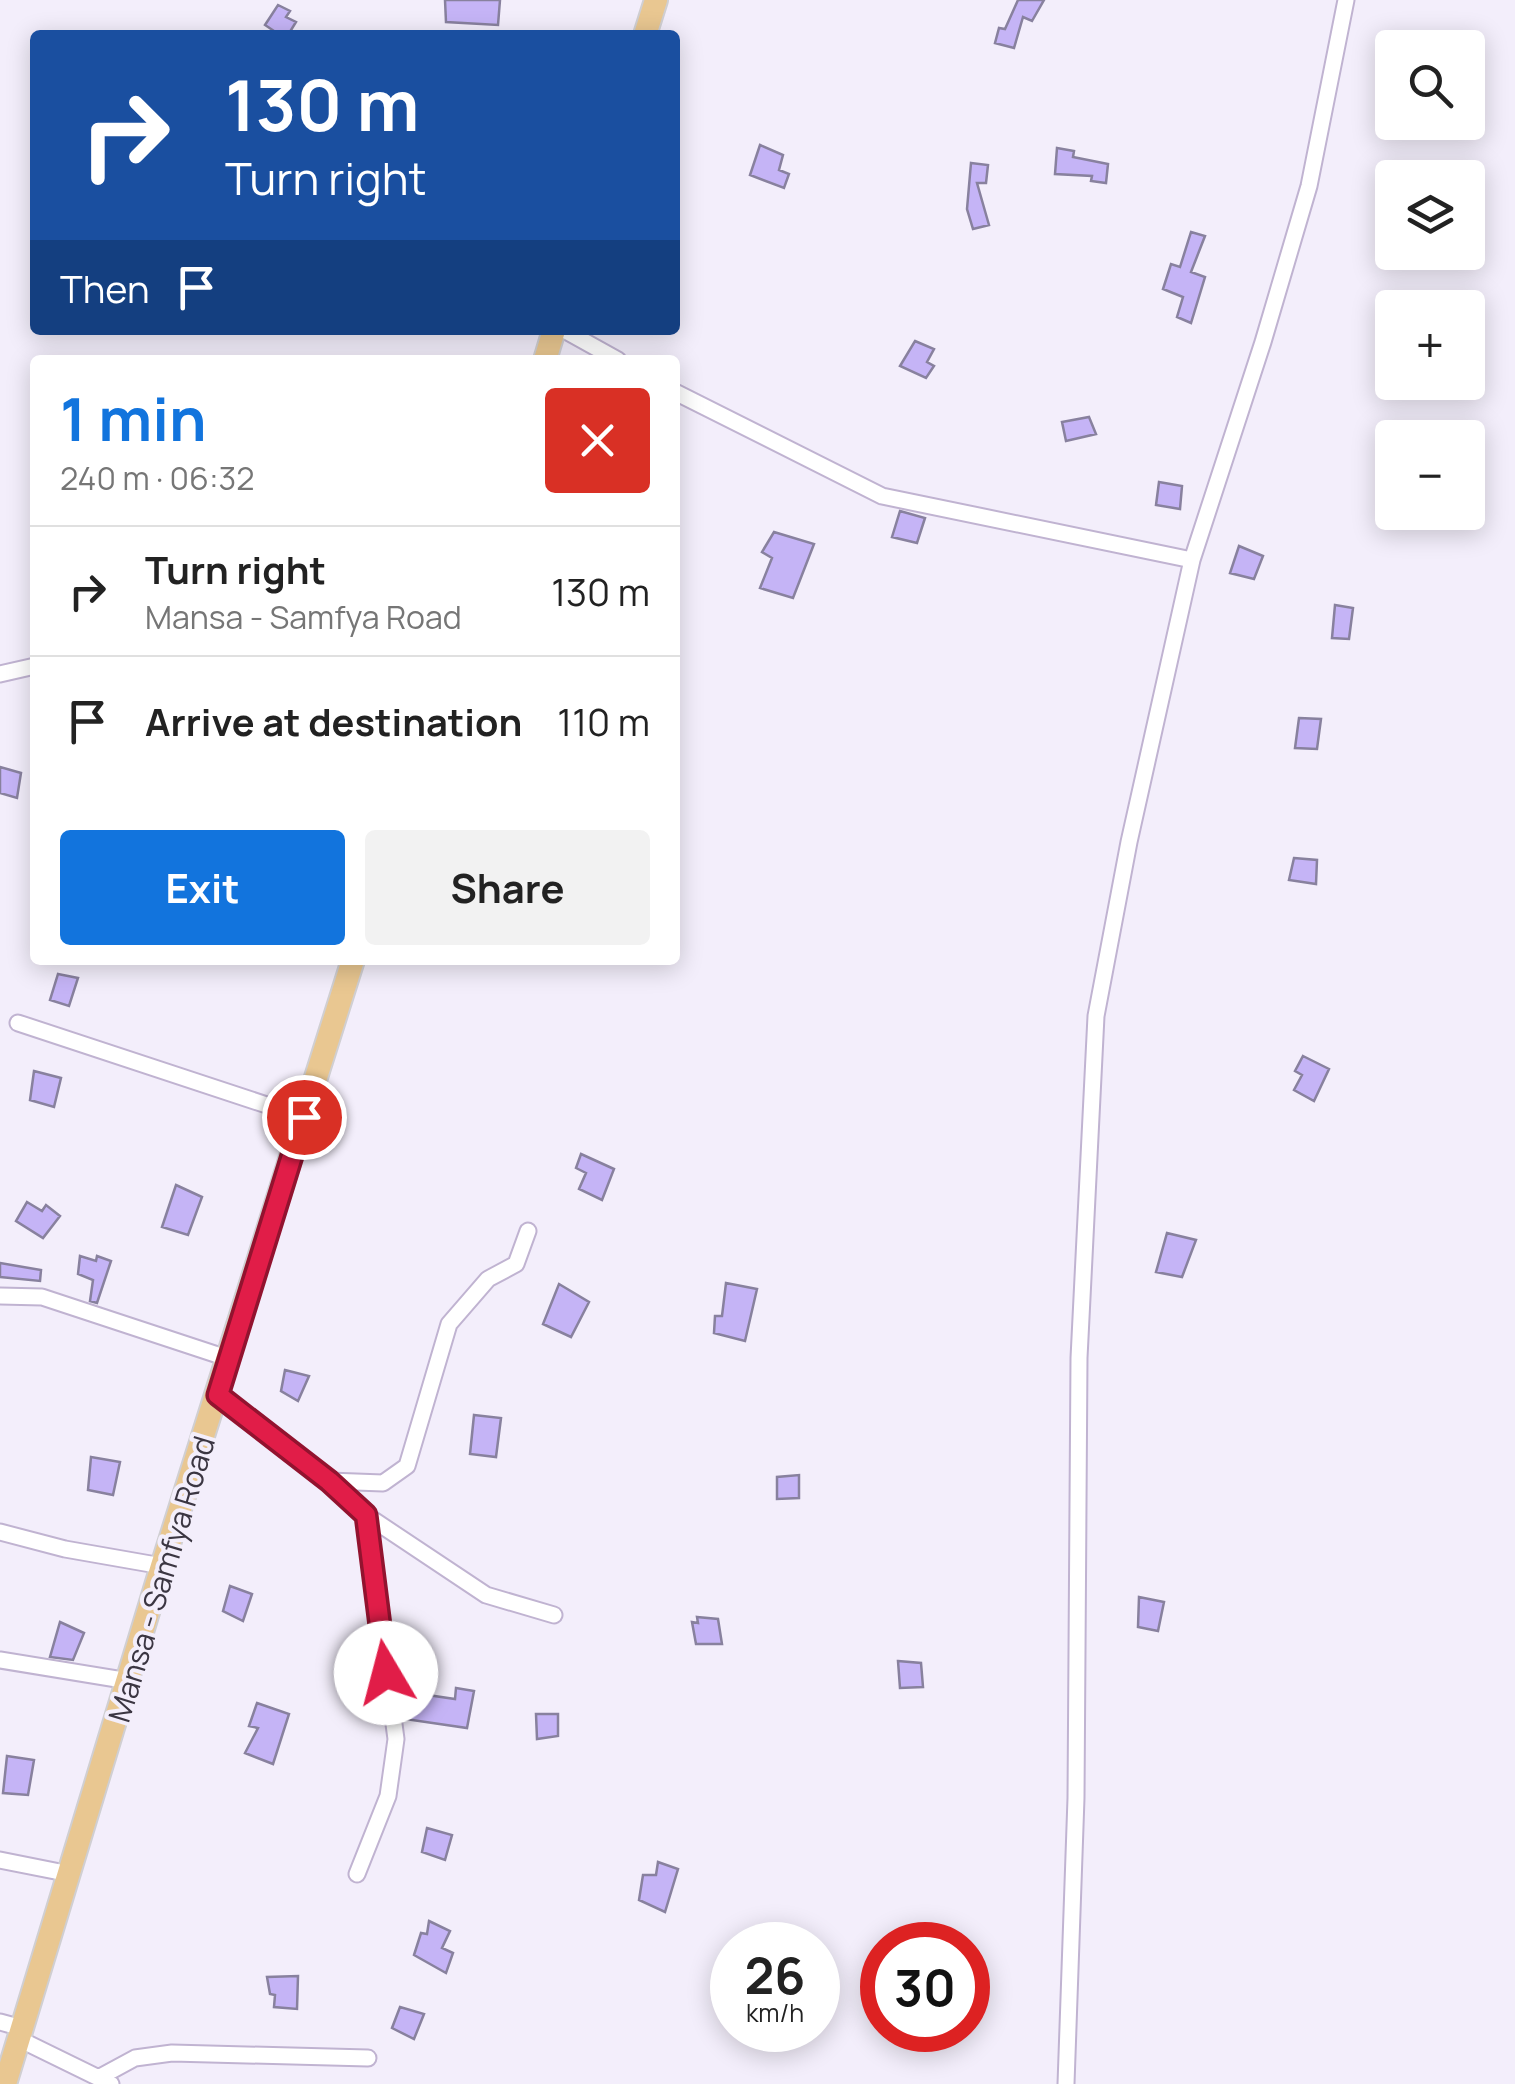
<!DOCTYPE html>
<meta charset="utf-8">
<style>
:root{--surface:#fff;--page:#f2f2f2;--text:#222;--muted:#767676;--line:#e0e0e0;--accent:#1274dd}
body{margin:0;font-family:Manrope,sans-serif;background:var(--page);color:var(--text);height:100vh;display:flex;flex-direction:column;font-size:38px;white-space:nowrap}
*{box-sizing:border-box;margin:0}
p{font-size:32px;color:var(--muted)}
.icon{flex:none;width:55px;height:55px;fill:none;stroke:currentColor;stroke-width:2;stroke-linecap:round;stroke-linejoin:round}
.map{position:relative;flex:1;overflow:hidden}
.sheet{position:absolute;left:30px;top:355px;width:650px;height:610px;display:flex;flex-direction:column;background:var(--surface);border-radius:10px;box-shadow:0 5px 25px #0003}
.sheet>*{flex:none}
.top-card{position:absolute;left:30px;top:30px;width:650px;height:305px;border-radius:10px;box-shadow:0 5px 25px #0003;background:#1a4fa0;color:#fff;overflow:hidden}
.tools{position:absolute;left:1375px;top:30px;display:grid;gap:20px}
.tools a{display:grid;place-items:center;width:110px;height:110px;border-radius:10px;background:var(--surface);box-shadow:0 5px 25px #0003;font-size:50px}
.speed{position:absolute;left:710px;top:1922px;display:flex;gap:20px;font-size:50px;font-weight:700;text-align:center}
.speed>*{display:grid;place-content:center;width:130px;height:130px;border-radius:50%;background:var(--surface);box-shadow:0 5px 25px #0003;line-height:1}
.speed small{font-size:25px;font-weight:400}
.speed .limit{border:15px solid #d22;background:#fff;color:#111}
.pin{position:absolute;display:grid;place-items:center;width:85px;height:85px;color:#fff;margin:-42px;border:5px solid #fff;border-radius:50%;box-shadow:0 2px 10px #0007}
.me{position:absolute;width:110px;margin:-55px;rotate:352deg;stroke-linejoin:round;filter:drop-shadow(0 0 8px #0008)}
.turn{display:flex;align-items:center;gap:35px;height:210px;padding:0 30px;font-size:45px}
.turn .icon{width:130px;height:130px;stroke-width:2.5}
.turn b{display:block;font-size:70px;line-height:85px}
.then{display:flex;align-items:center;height:95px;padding:0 30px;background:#0003;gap:20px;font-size:38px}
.round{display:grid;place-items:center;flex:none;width:105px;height:105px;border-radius:10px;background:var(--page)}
.overview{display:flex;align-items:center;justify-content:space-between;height:170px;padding:0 30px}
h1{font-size:60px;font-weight:700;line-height:75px;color:var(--accent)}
.action{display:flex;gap:20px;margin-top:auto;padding:20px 30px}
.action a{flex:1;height:115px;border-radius:10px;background:var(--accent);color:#fff;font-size:40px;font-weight:700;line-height:115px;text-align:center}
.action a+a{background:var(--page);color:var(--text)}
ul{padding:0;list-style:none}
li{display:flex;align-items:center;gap:30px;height:130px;padding:0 30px;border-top:2px solid var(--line)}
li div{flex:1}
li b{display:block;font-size:38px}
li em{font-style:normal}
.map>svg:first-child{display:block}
.building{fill:#c5b4f6;stroke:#88819e;stroke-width:2.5}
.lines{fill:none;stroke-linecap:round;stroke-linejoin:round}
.street-casing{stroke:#c0b3d1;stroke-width:19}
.primary-casing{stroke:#d0cfd2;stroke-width:26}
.street{stroke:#fff;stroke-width:15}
.primary{stroke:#e9c791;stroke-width:22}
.route-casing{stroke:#92132f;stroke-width:25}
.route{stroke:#e11d48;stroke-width:18}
.labels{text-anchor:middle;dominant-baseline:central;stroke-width:8;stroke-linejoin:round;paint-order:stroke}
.street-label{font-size:30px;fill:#3b3642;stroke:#f3eefb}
</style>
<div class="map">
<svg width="1515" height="2084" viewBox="0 0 1515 2084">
<rect width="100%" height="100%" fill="#f3eefb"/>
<path class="building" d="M445,0h55l-2,25 -52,-3z
M1018,0h26l-12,21 -9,-4 -9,31 -19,-5 4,-15 6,1z
M278,5l12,6 -4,6 10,5 -8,13h-8l-15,-10z
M760,145l23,10 -4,15 10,4 -5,14 -34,-13z
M1057,148l17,3 -1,6 35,7 -2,19 -15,-2 1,-5 -37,-2z
M971,163l17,2 -2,18h-9l12,42 -16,4 -6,-20z
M1191,232l14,4 -14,36 14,5 -14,46 -14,-6 6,-20 -20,-8 8,-25 9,3z
M915,341l19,8 -7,13 7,4 -8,12 -26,-12z
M1089,417l7,17 -30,7 -4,-19z
M1159,482l23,4 -2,23 -24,-4z
M900,511l25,7 -8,25 -25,-6z
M774,532l40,12 -21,54 -33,-10 12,-30 -10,-6z
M1239,546l24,10 -9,23 -24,-6z
M1335,605l18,3 -4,31 -17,-1z
M1299,718l22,1 -4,30 -22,-1z
M0,767l21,6 -4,25 -17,-5z
M1294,858l23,2 -1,24 -27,-4z
M58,974l20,4 -9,28 -19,-6z
M1303,1056l26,13 -15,32 -20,-11 8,-15 -7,-4z
M34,1071l27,7 -7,29 -24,-7z
M581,1154l33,15 -12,31 -23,-11 7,-16 -10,-5z
M176,1185l26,12 -14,38 -26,-8z
M27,1202l15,9 4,-6 14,11 -17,22 -27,-17z
M1167,1233l29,7 -14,37 -26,-5z
M80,1256l16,5 1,-5 14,5 -14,42 -7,-2 3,-21 -15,-6z
M0,1263l41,7 -1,11 -40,-4z
M726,1283l31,6 -12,52 -31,-8 1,-17h7z
M559,1284l30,18 -18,35 -28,-13z
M285,1370l24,6 -11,25 -17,-10z
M474,1415l27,3 -5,39 -26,-3z
M91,1457l29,5 -7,33 -25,-5z
M799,1475v23l-22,1v-22z
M230,1586l22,8 -9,27 -20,-10z
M1139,1597l25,5 -6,29 -20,-4z
M697,1617l21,2 4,25h-26l-4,-22 6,1z
M60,1622l24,11 -11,27 -23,-3z
M898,1661l23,2 2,24 -23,1z
M456,1688l18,3 -7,37 -62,-9 2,-27 48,7z
M257,1703l32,11 -16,50 -28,-11 13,-25 -9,-2z
M536,1714h22v22l-21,3z
M7,1756l27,4 -6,35 -25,-2z
M427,1828l25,7 -7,25 -23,-8z
M658,1862l20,7 -13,43 -26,-12 4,-25h13z
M429,1921l21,10 -8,17 11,5 -7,20 -32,-18 7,-22 6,1z
M298,1976l-1,33 -23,-2 1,-12 -5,-1 -3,-17z
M400,2007l24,7 -10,25 -22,-11z"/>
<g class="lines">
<defs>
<path id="street" d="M564,330l54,30
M675,392l207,104 310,64
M0,674l35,-8
M18,1023l285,94
M0,1296l42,1 188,62
M218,1395l111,86 37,34 120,80 68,20
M329,1481l54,2 24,-17 42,-142 39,-45 28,-15 12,-33
M0,1532l65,17 97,17
M0,1660l129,21
M0,1860l70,14
M357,1874l31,-78 8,-57 -30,-224
M0,2022l22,6
M19,2039l92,45
M98,2078l37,-20 37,-5 196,5
M1066,2084l10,-286 3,-440 17,-342 33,-174 63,-282 71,-218 46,-156 37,-186"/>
<path id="primary" d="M645,35l11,-35
M545,360l9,-30
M5,2084l157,-518 191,-606"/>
</defs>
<use href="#street" class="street-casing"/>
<use href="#primary" class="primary-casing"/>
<use href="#street" class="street"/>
<use href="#primary" class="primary"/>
</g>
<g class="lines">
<defs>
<path id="route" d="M304,1117l-86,278 111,86 37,34 20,158"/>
</defs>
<use href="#route" class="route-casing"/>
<use href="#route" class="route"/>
</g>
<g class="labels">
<g class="street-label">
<text transform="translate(161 1579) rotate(-73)">Mansa - Samfya Road</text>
</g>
</g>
</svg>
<div class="tools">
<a><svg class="icon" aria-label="search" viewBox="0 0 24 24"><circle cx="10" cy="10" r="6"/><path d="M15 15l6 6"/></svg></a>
<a><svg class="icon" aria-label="layers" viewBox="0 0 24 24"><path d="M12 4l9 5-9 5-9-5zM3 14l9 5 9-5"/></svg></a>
<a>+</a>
<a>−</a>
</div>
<div class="speed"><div>26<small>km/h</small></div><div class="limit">30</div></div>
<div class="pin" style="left:304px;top:1117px;background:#d93025"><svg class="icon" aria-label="arrive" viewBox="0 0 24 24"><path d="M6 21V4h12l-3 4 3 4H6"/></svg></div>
<svg class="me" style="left:386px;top:1673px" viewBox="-20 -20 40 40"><circle r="19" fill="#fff"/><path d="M0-13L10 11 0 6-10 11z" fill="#e11d48"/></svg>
<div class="top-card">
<div class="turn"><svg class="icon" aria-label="right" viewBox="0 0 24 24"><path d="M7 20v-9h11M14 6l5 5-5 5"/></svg><div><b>130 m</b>Turn right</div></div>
<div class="then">Then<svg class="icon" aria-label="arrive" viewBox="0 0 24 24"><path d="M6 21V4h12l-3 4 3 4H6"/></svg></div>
</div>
<section class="sheet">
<div class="overview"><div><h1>1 min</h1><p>240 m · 06:32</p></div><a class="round" style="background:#d93025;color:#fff"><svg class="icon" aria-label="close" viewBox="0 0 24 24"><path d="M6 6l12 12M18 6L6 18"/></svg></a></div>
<ul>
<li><svg class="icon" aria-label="right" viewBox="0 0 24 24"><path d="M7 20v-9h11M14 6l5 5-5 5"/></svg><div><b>Turn right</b><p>Mansa - Samfya Road</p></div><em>130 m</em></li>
<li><svg class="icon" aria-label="arrive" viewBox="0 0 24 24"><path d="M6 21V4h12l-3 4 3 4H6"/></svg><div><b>Arrive at destination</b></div><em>110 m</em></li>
</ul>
<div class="action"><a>Exit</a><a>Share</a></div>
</section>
</div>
